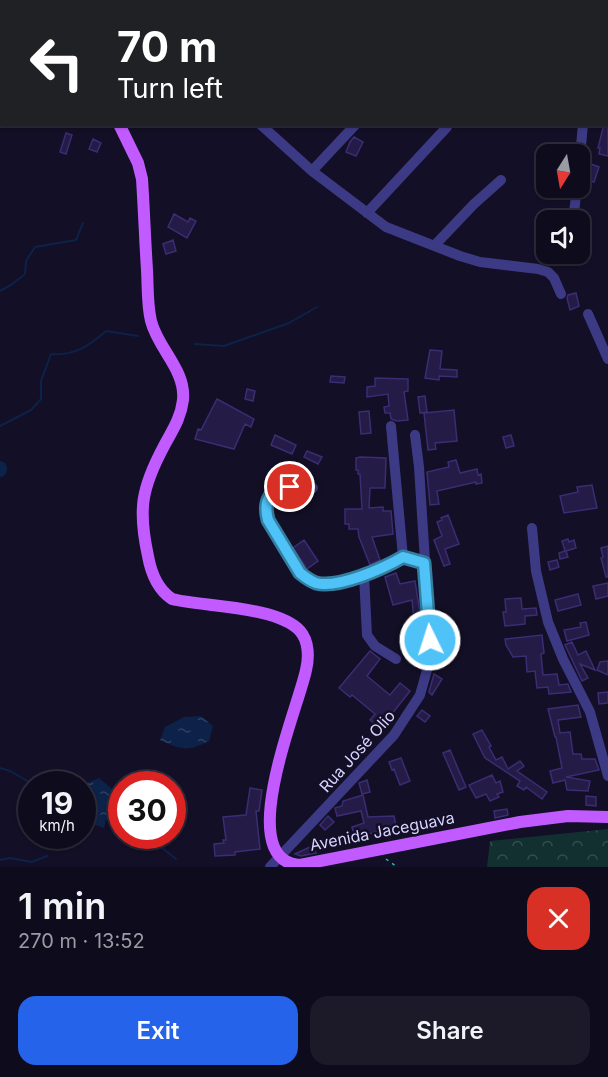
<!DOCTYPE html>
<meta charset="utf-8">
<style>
:root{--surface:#0e0b1c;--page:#1c1929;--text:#f1f3f6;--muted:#9b9ba3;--line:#2e2b3b;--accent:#2563eb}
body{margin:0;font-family:Inter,sans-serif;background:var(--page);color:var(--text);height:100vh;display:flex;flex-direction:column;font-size:22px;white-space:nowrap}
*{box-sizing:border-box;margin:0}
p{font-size:20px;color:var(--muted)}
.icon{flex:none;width:33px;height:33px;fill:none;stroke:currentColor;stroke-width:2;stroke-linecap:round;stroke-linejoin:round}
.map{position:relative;height:867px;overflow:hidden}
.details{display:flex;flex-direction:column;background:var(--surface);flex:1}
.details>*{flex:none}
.guide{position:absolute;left:0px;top:0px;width:609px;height:126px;box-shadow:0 2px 4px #0004,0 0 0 2px var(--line);background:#202124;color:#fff;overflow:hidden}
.needle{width:39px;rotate:191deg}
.tools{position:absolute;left:536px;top:144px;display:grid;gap:12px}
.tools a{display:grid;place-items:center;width:54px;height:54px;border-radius:12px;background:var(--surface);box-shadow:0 2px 4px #0004,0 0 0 2px var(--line);font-size:30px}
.speed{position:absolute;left:18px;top:771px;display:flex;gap:12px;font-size:30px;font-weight:700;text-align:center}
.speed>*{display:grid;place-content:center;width:78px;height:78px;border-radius:50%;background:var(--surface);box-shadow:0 2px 4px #0004,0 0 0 2px var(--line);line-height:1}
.speed small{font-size:15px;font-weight:400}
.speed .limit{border:9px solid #d22;background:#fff;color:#111}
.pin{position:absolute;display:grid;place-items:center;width:51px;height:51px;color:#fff;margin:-26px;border:3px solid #fff;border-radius:50%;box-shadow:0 2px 6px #0007}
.me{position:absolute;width:66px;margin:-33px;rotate:356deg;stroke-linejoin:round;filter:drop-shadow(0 0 4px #0008)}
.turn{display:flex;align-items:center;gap:21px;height:126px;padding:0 18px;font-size:27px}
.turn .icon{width:78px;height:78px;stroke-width:2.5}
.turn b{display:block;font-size:42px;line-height:51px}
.round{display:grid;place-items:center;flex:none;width:63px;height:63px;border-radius:18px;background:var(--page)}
.head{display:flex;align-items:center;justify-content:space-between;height:102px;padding:0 18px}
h1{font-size:36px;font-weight:600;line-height:45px}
.button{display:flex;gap:12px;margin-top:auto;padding:12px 18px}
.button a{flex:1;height:69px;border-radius:18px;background:var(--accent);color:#fff;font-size:24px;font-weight:600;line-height:69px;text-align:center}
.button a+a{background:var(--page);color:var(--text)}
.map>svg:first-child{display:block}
.forest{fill:url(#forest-crowns)}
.water{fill:url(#water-ripples)}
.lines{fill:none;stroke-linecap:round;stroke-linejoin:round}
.stream{stroke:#0c2248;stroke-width:2}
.river{stroke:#0c2248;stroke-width:14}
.building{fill:#241b47;stroke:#3b2d73;stroke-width:1.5}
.path{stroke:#2fb8b0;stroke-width:1.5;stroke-dasharray:3 4.5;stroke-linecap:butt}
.minor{stroke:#3d3a85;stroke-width:10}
.major{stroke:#c25bff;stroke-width:12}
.route-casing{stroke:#337fa1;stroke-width:15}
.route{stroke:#4fc3f7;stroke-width:10}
.labels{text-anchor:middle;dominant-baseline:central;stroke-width:5;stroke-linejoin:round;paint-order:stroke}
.street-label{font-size:16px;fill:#d9d4ff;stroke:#130f26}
</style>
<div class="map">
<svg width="608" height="867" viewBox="0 0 608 867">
<defs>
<pattern id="forest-crowns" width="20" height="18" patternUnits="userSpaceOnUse" patternTransform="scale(1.5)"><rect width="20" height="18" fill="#12302f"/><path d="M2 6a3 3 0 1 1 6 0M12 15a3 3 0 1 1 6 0" fill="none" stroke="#344d4e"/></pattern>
<pattern id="water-ripples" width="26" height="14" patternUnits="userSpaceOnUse" patternTransform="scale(1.5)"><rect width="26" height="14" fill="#0c2248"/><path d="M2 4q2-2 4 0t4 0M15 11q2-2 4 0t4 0" fill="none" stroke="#2f4163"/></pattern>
</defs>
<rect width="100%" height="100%" fill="#130f26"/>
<path class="forest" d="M608,829v38h-121l3,-26z"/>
<path class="water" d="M201,716l12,10 -4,15c-22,11 -27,9 -49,-1l5,-13 19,-10z
M99,778l13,11 -8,39 -21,-8v-24l4,-13z"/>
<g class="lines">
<path class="stream" d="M0,291l11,-6 14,-11 1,-13 9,-14 41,-7 7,-17
M195,344l29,2 65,-23 28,-16
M0,426l31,-16 10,-11v-18l10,-27c23,2 38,-8 55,-23l32,5
M0,768l10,3 23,13
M172,803h2
M104,818l18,6
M137,836l5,3 13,3 21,17
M0,860l10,-2 22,4 15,-6"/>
<path class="river" d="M178,2l2,-2
M0,81h2
M0,468v2"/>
</g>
<path class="building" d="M608,117v39l-9,-2 1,-6h-2l6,-24h4z
M66,133l6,2 -6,19 -6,-2z
M354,137l9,5 -7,14 -10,-4 4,-10z
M93,139l8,4 -4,9 -8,-3z
M591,164l8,3 -5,15 -9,-3z
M174,214l14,8 2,-4 6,3 -9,17 -19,-11z
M173,240l3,11 -10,3 -3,-10z
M576,293l3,13 -9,4 -3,-12 1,-3z
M430,350l12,1 -2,18 17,1v7l-18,-1v4l-14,-2z
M331,376l14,1 -1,6 -14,-1z
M375,378l33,1v12l-4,1 4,28 -11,1 -6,-2 -1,-6h-5l-1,-6 5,-1 -1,-12 -21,3v-10l8,-1z
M247,389l8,2 -2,10 -8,-2z
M425,396l2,16 -7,1 -2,-16z
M217,399l37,20 -3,8 -6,-3 -11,25 -39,-10 3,-10 3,1z
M454,410l3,31 -22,2 1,6 -8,1 -4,-37z
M369,411l2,22 -10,1 -2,-22z
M275,435l21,10 -4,9 -21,-9z
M511,435l3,11 -8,2 -3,-11z
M307,451l15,6 -4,7 -14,-7z
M360,457l26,1 -1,30h-15l-1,20 14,-1v4h8l2,23 -21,3 8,23 -10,5 -11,-28 -1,-8h-9v-5h-4v-15h17l-2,-35h-2v-4h-2v-12z
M456,460l4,13 17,-4 1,6 3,-1 1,9 -6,1v-2l-39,9 2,13 -9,1 -3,-33 22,-5 -1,-5z
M592,485l5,23 -33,5 -4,-17 18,-4 -1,-5z
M448,515l11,29 -14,5 5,15 -6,2 -10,-26 8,-4 -5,-14 5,-2 -1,-2z
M568,539l1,3 5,-2 2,8 -10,3 2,6 -8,2 -1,-6 6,-2 -3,-10z
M304,540l14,21 -11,8 -14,-21z
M608,546v31h-2l-5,-19 2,-1 -2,-9z
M557,560l2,7 -9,3 -2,-8z
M396,573l4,11 15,-3 6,39 -7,1 -2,-21 -19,5 -8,-28z
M608,583v13l-12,3 -3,-13z
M578,594l3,11 -23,6 -3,-11z
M521,598l1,11 14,-1 1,7 -12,1v8l-20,2 -2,-14h3l-1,-13z
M586,622l3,13 -22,6 -3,-11 17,-3 -1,-4z
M542,635l2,18 -3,1 2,21 14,-1 2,11 9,-1 3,8 -22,2 -1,-7 -11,1 -2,-17 -8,1 -1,-16 -13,1 -7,-12 -1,-6z
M572,642l6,13 8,-4 9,19 -15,-6 8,14 -6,3 -17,-36z
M370,651l10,8 -13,17 23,19 10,-12 10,8 -30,38 -10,-9 5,-6 -23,-19 -2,2 -11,-9z
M608,661v14l-11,-5 3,-8z
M434,674l8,5 -10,16 -3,-3z
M608,692v11l-9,1 -1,-11z
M578,705l3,12 -23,3 2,13 10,-1 3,22h8l1,5h13l4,11 -33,7 24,4 -2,10 -21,-1 -2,-10 -12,3 -3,-12 12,-3 -6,-31h-1l-7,-28z
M422,710l8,6 -5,6 -8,-6z
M482,730l9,16 -2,1 7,13 6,-3 6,12 12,-8 4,5 -7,5 30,21 -5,7 -16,-12 -2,3 -7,-4 3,-5 -35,-23 -12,-24z
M450,750l16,37 -7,3 -16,-37z
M401,758l9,23 -10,4 -6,-16 -2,1 -3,-8z
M492,775l4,8 4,-2 3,11 -6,2 2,3 -9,4 -4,-7 -10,4 -7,-13z
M367,780l3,12 -8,2 -3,-11z
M250,788l12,2 -3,21h-3l4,38 -25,3v3l-20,1 -1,-12 10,-1 -1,-3h3l-3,-23 23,-2z
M363,795l5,22 26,-1 2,10 -41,12 -3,-11 12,-4 -3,-12 -24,5 -2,-8 7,-2 1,-5z
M586,796l10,1v9l-10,-1z
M507,809l1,6 -13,3 -1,-7z
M328,816l6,6 -9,8 -5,-5z
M312,846l4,7 -15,3 -6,-2z"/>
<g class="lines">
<path class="path" d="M386,859l11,8"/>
<path class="minor" d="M384,0v2
M191,2l1,-2
M260,124l52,47 74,56 74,29 20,6 58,7 10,3 6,6 7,16
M579,168l4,-44
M312,171l44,-47
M367,213l80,-86
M573,220l4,-32
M434,246l40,-42 27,-24
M570,258v-4
M588,314l20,45
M391,426l12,131
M313,488c-10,-1 -23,-3 -33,0 -36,12 10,67 20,85 5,4 10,8 16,10 22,6 68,-15 87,-26l21,6
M532,528l4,43 12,51 15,37 27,53 18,64
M364,575l3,60 8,11 21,13
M270,867l124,-132 26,-40 7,-25 3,-30 -11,-173 -4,-32"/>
<path class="major" d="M0,96h2
M119,124l19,39 4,16c2,30 3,61 5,91 1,17 0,34 4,51 7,28 35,49 32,79 -2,18 -11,31 -19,46 -23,43 -26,64 -16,110 3,17 9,33 24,43 31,8 106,7 128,32 9,10 9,27 6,39 -7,36 -74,191 -6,195l220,-43 48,-6 40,1"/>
</g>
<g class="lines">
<defs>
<path id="route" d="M290,487c-20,1 -27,14 -22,33l32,53c5,4 10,8 16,10 22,6 68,-15 87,-26l21,6 6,77"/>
</defs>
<use href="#route" class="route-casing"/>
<use href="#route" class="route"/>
</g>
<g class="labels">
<g class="street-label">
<text transform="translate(357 751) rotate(-48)">Rua José Olio</text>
<text transform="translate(382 831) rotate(-11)">Avenida Jaceguava</text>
</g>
</g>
</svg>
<div class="tools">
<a><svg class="needle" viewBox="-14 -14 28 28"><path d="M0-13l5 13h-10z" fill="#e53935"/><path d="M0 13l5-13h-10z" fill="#9b9ba3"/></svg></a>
<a><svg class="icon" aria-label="sound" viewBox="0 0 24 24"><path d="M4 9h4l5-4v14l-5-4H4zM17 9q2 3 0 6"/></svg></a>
</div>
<div class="speed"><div>19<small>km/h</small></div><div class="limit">30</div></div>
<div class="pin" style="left:290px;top:487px;background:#d93025"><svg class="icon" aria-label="arrive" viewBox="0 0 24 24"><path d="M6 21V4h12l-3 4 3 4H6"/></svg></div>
<svg class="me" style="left:430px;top:640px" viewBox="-20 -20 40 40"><circle r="17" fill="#4fc3f7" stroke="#fff" stroke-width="3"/><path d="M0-11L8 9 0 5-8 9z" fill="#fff"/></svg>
<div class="guide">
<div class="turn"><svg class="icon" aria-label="left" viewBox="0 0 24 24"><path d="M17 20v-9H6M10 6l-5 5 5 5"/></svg><div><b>70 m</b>Turn left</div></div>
</div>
</div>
<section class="details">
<div class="head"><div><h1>1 min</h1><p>270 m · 13:52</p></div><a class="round" style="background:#d93025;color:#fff"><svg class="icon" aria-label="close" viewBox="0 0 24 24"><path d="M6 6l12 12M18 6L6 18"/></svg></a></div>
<div class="button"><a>Exit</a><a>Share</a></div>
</section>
